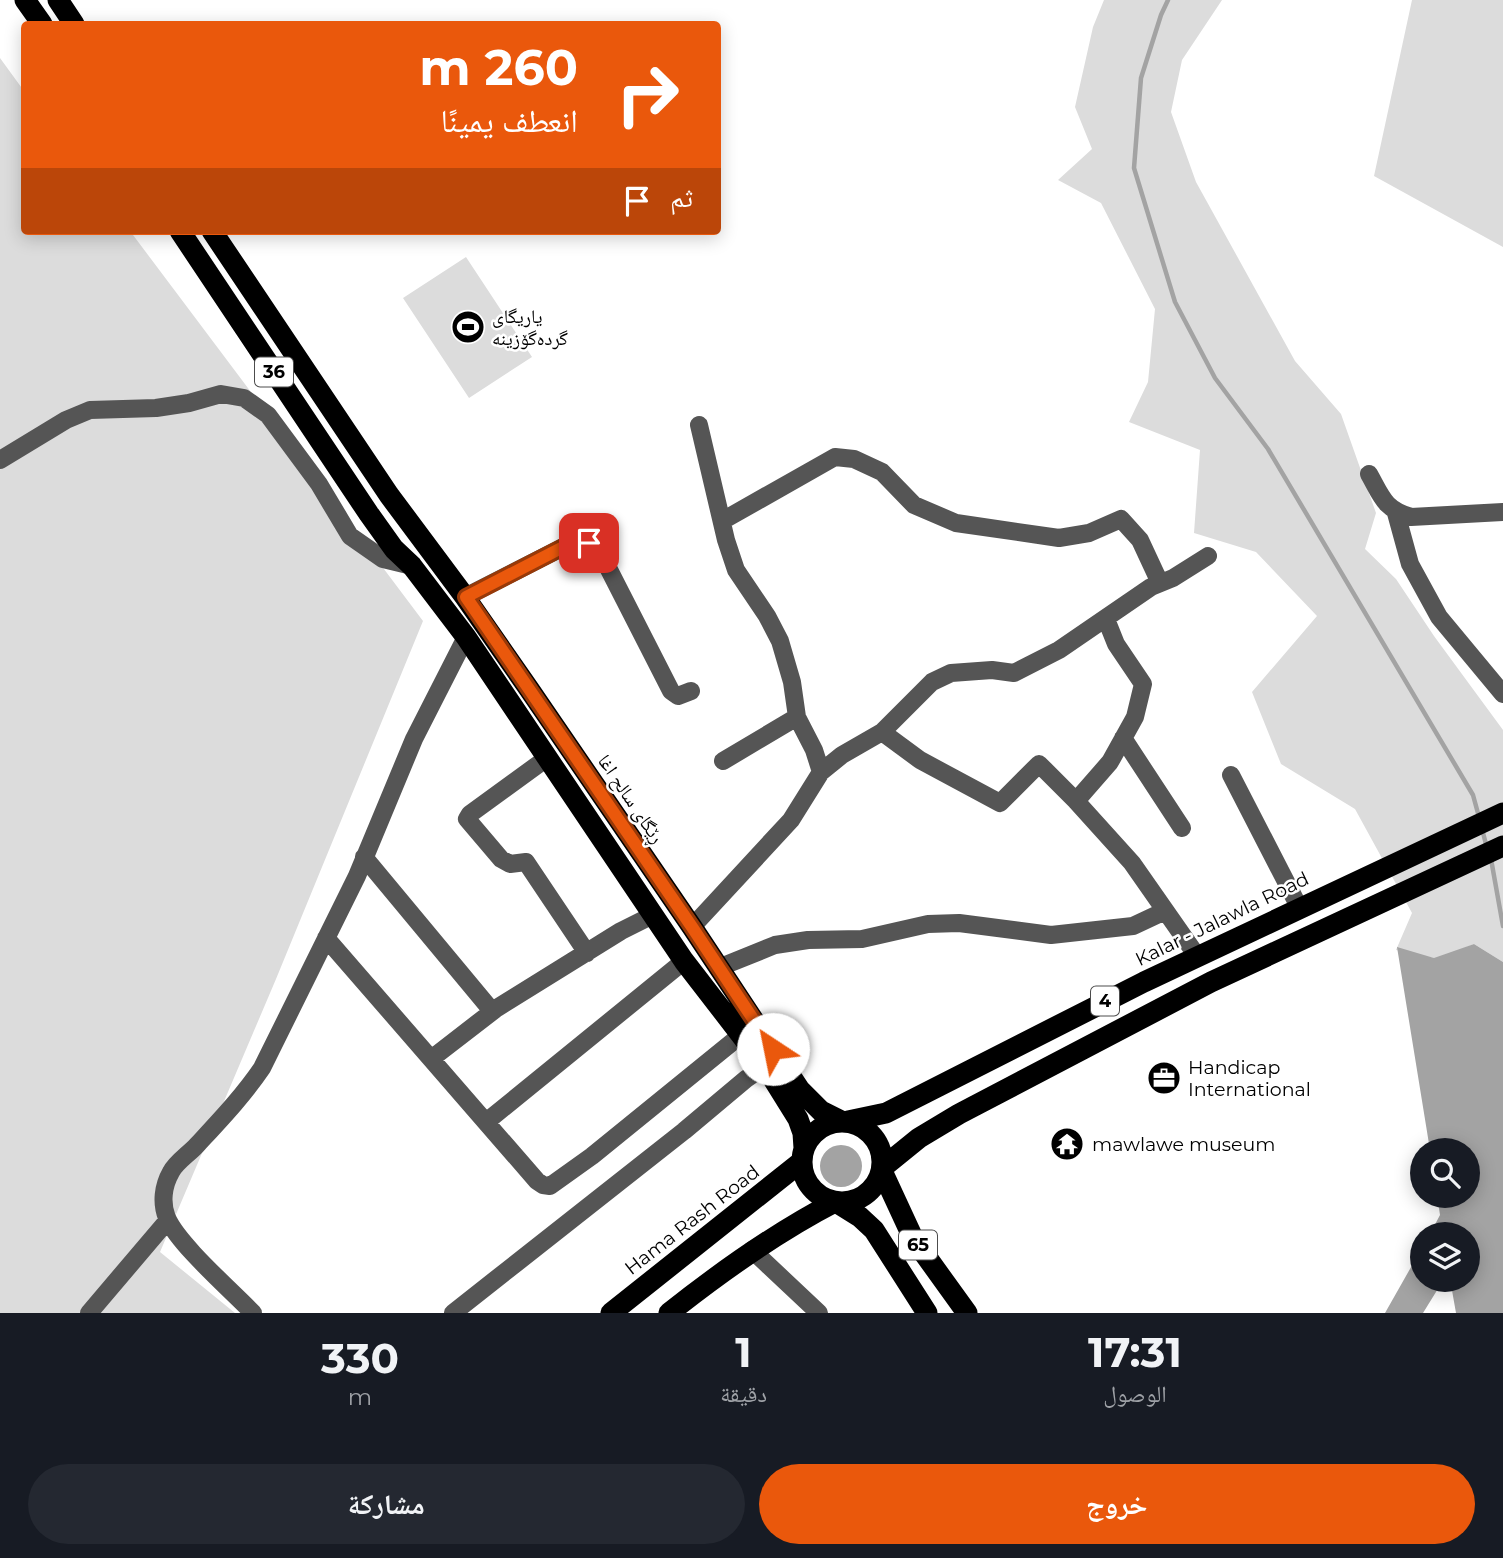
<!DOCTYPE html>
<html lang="ar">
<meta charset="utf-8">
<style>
:root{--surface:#171b24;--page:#242831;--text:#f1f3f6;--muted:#9ea1a6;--accent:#ea580c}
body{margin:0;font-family:Montserrat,"Noto Naskh Arabic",sans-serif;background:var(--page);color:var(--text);direction:rtl;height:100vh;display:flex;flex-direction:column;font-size:26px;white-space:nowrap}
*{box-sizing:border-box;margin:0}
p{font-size:23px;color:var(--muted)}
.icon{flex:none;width:38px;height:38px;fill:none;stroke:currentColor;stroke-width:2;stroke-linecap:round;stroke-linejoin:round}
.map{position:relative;height:1313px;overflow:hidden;direction:ltr}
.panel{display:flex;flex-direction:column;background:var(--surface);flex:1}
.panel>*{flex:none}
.hud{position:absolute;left:21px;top:21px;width:700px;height:214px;border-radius:7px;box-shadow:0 4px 18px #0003;direction:rtl;background:#ea580c;color:#fff;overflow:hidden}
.buttons{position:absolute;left:1410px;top:1138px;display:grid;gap:14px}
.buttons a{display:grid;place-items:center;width:70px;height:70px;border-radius:50%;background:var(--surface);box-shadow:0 4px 18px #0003;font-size:35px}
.pin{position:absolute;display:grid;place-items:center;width:60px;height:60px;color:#fff;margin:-30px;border-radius:14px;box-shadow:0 4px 10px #0006}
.me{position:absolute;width:77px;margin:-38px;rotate:326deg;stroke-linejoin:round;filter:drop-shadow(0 0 5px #0008)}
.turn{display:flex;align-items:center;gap:24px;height:147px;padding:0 28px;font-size:32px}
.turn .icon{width:91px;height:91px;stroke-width:2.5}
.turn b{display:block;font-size:49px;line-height:60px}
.then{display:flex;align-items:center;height:66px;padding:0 28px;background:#0003;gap:14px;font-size:26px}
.eta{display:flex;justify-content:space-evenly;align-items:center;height:119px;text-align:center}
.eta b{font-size:42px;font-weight:700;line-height:49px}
.cta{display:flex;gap:14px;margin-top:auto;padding:14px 28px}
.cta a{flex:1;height:80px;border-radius:42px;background:var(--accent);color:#fff;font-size:28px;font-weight:700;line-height:80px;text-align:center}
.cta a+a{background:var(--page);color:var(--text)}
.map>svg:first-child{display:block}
.green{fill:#dcdcdc}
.water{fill:#a3a3a3}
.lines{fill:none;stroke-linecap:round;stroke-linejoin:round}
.stream{stroke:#a3a3a3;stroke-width:4.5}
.minor{stroke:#555;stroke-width:18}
.highway{stroke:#000;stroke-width:21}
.route-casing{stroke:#983908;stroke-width:18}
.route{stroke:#ea580c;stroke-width:12}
.labels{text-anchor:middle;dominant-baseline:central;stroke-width:5;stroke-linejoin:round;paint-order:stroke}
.shield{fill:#fff;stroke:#4c4c4c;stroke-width:2}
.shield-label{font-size:18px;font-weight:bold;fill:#000}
.poi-label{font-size:19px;fill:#000;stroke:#fff;text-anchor:start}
.street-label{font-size:19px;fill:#000;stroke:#fff}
</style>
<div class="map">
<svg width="1503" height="1313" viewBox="0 0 1503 1313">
<rect width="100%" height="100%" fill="#fff"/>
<path class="green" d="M1104,0h118l-40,60 -11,52 25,70 99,179 46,53 35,99 -11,36 31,30 38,57 69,94v232l-29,-18 -36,15 -42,-9 16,-37 -57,-104 -74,-45 -29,-72 65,-76 -61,-64 -62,-19 6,-83 -71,-28 19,-40 7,-73 -54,-106 -43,-23 34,-31 -17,-42 18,-80z
M1412,0h91v247l-129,-71z
M0,58l24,33v140h106l293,390 -147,358 -116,273 75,61h-235z
M466,257l66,100 -63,41 -66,-100z"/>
<path class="water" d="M1474,944l29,18v351h-47l-6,-34h18v-45h-38l10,-19 -3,-20h31v-45h-38l-33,-203 37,11z
M820 1166a21 21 0 1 1 42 0a21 21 0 1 1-42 0Z
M1423,1246v33h21l-21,34h-38z"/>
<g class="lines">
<path class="stream" d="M1168,0l-7,15 -20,63 -7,90 41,134 40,76 53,71 205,346 6,22
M1482,829l5,19
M1491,859l12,67"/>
<path class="minor" d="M699,425l27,115 10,30 31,46 13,25 12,41 5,35 17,33 7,22
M0,460l66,-40 24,-10 66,-2 33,-5 32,-9 23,4 24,17 51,69 31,52 33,23 29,7
M1369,474c13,23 15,35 42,43l92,-5
M1396,513l14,51 29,53 64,77
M722,521l113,-64 19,2 28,13 32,33 42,18 103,15 30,-5 32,-14 19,21 20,43
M465,597l106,-54c11,-3 20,-1 28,7l72,141 7,5 13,-5
M882,732l38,28 80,43 39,-39 37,37 56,62 65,93
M1123,738l59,90
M547,758l-77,56 -3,5 34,40 9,5 16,-2 61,91
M723,761l74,-44
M1231,775l68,132
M1076,801l34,-39 25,-45 8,-33 -27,-40 -10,-25
M364,857l128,154
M692,927l99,-107 30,-48 21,-17 40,-23 50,-50 19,-9 41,-3 22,3 45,-23 92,-63 22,-9 35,-22
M326,938l211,243 6,4 7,1 42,-30 149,-121
M718,968l57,-23 33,-5 54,-1 66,-15 31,-1 92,12 82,-9 32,-15
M431,1059l66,-51 124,-77 32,-16
M486,1122l198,-161
M752,1250l67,63
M89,1313l79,-93
M253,1313c-22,-23 -74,-68 -86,-95 -6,-15 -4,-32 4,-46 5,-10 18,-18 26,-27 23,-25 46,-49 65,-77l95,-192 57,-137 52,-102
M453,1313l231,-182 62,-52 19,-13"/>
<path class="highway" d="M25,0l17,24
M58,0l16,24
M180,231l189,283 25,35 18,17 54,71 218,324 81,105 33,53 5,14 1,15
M212,231l177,264 76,102 64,92 163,238 108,163 21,21 20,10
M848,1121l38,-8 258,-131 359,-169
M802 1162a40 40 0 1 1 80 0a40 40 0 1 1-80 0Z
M882,1168l37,-30 40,-24 252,-132 292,-136
M882,1171l31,67 54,75
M836,1202l24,15 14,13 53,83
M611,1313l190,-151
M669,1313c53,-42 106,-80 166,-111"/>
</g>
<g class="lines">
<defs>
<path id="route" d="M589,543l-12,-2 -6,2 -105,54 226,330 81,122"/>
</defs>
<use href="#route" class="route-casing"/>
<use href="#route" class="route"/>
</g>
<defs>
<symbol id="stadium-disc" viewBox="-11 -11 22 22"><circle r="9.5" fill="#000" stroke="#fff"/><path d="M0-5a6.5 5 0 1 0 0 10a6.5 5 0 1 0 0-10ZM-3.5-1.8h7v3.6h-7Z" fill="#fff"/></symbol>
<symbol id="office-disc" viewBox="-11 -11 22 22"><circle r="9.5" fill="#000" stroke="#fff"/><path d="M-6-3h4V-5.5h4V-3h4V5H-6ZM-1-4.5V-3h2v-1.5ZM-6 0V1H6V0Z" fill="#fff"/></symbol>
<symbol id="temple-disc" viewBox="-11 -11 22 22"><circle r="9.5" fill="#000" stroke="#fff"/><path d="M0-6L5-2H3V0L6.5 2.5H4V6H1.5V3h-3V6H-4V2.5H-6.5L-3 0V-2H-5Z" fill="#fff"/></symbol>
</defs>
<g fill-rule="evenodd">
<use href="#stadium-disc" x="449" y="308" width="38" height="38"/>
<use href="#office-disc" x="1145" y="1059" width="38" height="38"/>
<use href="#temple-disc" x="1048" y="1125" width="38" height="38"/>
</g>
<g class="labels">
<g class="shield">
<rect x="255" y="357.5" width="38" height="29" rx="5"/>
<rect x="1091" y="986.5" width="28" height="29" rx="5"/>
<rect x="899" y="1230.5" width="38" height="29" rx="5"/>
</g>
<g class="shield-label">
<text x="274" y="372">36</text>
<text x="1105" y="1001">4</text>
<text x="918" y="1245">65</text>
</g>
<g class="poi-label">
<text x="492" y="316">یاریگای<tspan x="492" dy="22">گردەگۆزینە</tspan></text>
<text x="1188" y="1067">Handicap<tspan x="1188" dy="22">International</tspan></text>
<text x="1092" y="1144">mawlawe museum</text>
</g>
<g class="street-label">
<text transform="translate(631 799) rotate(56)">ڕێگای سالح اغا</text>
<text transform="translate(1222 919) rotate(-26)">Kalar - Jalawla Road</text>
<text transform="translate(692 1220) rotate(-38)">Hama Rash Road</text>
</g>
</g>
</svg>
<div class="buttons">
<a><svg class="icon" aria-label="search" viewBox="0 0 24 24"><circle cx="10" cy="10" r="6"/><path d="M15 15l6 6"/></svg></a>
<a><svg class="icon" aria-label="layers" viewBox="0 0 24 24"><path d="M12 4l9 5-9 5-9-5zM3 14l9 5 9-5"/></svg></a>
</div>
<div class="pin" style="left:589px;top:543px;background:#d93025"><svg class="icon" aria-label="arrive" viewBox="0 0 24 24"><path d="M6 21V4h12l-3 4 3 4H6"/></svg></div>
<svg class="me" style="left:773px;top:1049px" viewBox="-20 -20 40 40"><circle r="19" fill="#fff"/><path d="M0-13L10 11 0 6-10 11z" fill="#ea580c"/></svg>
<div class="hud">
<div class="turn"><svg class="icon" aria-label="right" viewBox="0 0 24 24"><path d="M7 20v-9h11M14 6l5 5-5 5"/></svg><div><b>260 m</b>انعطف يمينًا</div></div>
<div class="then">ثم<svg class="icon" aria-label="arrive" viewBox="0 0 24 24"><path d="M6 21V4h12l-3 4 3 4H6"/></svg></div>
</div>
</div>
<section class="panel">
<div class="eta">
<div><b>17:31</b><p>الوصول</p></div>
<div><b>1</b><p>دقيقة</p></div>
<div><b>330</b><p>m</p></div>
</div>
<div class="cta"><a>خروج</a><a>مشاركة</a></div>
</section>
